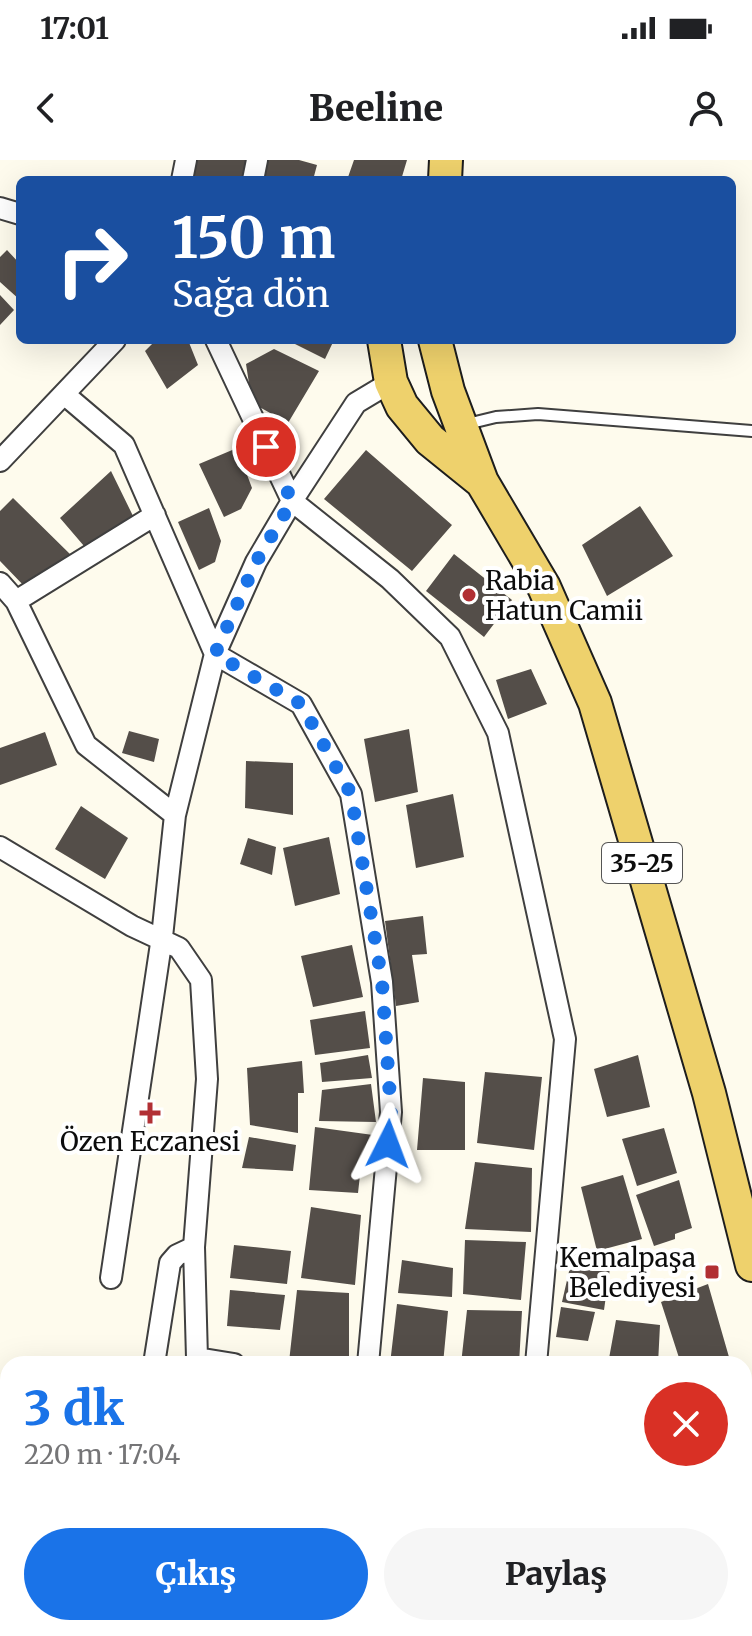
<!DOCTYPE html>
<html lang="tr">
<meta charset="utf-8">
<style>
:root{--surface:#fff;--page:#f6f6f6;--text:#202124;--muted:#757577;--accent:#1a73e8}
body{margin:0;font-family:Merriweather,serif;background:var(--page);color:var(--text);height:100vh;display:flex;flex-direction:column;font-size:30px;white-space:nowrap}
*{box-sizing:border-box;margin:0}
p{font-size:26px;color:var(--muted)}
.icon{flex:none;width:44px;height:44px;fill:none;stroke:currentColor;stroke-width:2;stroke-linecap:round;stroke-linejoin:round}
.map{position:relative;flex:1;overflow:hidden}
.panel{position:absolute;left:0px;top:1196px;width:752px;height:280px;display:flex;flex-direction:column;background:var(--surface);border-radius:24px 24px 0 0;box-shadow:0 8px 32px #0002}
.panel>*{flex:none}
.hud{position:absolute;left:16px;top:16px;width:720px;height:168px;border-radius:12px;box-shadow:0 8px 32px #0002;background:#1a4fa0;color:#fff;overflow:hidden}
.pin{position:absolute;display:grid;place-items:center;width:68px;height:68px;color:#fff;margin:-34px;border:4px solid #fff;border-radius:50%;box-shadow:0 2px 8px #0007}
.me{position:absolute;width:88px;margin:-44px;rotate:3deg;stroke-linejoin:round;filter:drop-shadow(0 0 6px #0008)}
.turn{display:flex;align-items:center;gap:28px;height:168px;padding:0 24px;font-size:36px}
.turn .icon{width:104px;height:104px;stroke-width:2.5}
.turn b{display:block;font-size:56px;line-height:68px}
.round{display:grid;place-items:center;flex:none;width:84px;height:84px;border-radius:42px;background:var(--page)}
.overview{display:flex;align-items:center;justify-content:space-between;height:136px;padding:0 24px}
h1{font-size:48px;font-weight:800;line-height:60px;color:var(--accent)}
.primary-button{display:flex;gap:16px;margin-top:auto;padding:16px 24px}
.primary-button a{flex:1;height:92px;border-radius:48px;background:var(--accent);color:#fff;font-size:32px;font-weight:800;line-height:92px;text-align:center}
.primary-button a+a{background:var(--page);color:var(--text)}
.status{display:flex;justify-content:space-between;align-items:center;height:56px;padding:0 40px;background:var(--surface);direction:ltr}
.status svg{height:22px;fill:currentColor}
header{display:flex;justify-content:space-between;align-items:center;height:104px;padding:0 24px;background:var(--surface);font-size:36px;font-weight:800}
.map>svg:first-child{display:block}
.building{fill:#544e49}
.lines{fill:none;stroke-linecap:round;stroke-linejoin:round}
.lane-casing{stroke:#3f3f3f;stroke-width:14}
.street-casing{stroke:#3f3f3f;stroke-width:24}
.primary-casing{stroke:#1d1d1d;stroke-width:36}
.lane{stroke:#fff;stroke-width:10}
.street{stroke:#fff;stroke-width:20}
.primary{stroke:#eed16c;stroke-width:32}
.route{stroke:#1a73e8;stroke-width:14;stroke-dasharray:0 25.2}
.poi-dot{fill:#b12f33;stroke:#fff;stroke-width:3}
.labels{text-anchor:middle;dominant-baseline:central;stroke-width:8;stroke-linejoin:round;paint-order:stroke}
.shield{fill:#fff;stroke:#555;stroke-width:2}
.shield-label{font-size:24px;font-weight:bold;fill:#0c0c0c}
.poi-label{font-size:26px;fill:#0c0c0c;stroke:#fff;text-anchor:start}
</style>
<div class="status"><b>17:01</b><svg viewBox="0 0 49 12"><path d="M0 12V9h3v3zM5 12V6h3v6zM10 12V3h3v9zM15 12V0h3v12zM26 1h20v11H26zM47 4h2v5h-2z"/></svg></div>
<header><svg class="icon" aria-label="back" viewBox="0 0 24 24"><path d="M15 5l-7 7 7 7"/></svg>Beeline<svg class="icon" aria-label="person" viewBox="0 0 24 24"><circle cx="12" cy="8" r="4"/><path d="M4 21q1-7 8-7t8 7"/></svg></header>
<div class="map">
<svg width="752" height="1476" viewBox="0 0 752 1476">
<rect width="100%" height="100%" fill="#fefbed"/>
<path class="building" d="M193,0h53l-4,20h-52z
M264,0h35l18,5 -4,15h-53z
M354,0h53l-6,20h-54z
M7,90l13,14v36l-20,-18v-25z
M0,135l14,15 -14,15z
M156,180h32l10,25 -31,24 -22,-38z
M287,180h47l-9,19z
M274,189l45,22 -31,52 -36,-20 -6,-39z
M237,288l15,40 -11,21 -17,8 -25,-53z
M366,290l86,75 -40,46 -88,-72z
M111,311l23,47 -50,28 -24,-28z
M13,338l60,59 -47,31 -26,-27v-50z
M640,346l33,50 -66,40 -25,-51z
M209,348l12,33 -6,21 -16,8 -21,-48z
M454,394l58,46 -28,37 -58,-46z
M531,509l16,35 -39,15 -12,-39z
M409,569l9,63 -43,10 -11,-63z
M129,571l30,8 -5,23 -32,-9z
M45,572l12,33 -57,20v-37z
M246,601l47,2v52l-48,-7z
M453,634l11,63 -48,11 -10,-63z
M81,646l47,32 -23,41 -50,-30z
M329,677l11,57 -45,12 -12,-58z
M248,678l28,9 -4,28 -32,-11z
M423,756l4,38 -15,1 7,47 -23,4 -11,-85z
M352,785l11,52 -50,10 -12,-51z
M365,851l5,37 -55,7 -5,-35z
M368,895l4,23 -50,4 -2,-19z
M638,895l12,52 -43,10 -13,-48z
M302,901l2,32h-6v40l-48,-8 -3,-57z
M485,912l57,5 -8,73 -57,-7z
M423,918l42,4v68h-48z
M371,924l5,38 -57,-1 3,-31z
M315,967l58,8 -3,32 -9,-1 -3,27 -49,-3z
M664,968l13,45 -40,13 -15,-47z
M249,977l47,8 -3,26 -51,-3z
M475,1002l57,6 -1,64 -66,-3z
M623,1015l19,64 -45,12 -16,-64z
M679,1020l13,48 -17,6v5l-21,7 -18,-51z
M311,1047l50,8 -6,70 -54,-7z
M465,1080l61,2 -5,58 -58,-6z
M234,1085l57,6 -4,33 -57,-6z
M573,1094l38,7 -7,49 -42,-8z
M402,1100l51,8 -1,29 -54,-4z
M708,1124l23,80h-50l-20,-62z
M230,1130l55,5 -5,35 -53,-4z
M297,1130l52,3v71l-60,-2z
M397,1144l51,7 -5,53h-53z
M561,1147l34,5 -7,29 -32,-4z
M467,1150l55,1 -3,53h-58z
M616,1160l44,5 -2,39h-50z
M744,1259l8,38v26h-8z
M752,1335v85l-8,-1v-83z
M257,1468h59v8h-60z
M367,1468h63l-1,8h-63z
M447,1468h56l-1,8h-56z"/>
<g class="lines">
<defs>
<path id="lane" d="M467,264l29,-7 42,-3 214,17"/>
<path id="street" d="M182,20l4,-20
M253,20l4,-20
M0,48l20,6
M216,180l76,161 98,78 60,58 48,96 67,306 -29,325
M64,234l60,51 91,209 86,50 50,90 31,188 9,130 -23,252
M0,301l115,-121
M0,423l16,18 70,144 89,70
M16,441l139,-86
M0,687l132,79 47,22 22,32 6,99 -13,168 3,111 37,6
M111,1118l51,-341 13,-122 40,-161 41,-92 36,-61 64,-98 35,-21
M154,1204l16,-101 7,-8 17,-8
M225,1468v8
M121,1476l1,-8
M344,1476l1,-8
M521,1476l1,-8"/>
<path id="primary" d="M445,20l1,-20
M384,180l7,42 11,24 28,34 52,42 62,105 51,116 114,390 43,172
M435,180l13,51 34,91"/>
</defs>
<use href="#lane" class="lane-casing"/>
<use href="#street" class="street-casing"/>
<use href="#primary" class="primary-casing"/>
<use href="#lane" class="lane"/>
<use href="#street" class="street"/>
<use href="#primary" class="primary"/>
</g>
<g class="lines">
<path class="route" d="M266,287l26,54 -36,61 -41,92 86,50 50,90 31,188 9,130 -3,32"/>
</g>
<g class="poi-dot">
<circle cx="469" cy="435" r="8"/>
<path d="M146 941h8v8h8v8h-8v8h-8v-8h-8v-8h8z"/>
<rect x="704" y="1104" width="16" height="16" rx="4"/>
</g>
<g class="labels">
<rect class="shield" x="602" y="683" width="80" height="40" rx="6"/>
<g class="shield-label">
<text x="642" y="703">35-25</text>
</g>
<g class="poi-label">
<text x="485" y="420">Rabia<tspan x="485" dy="30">Hatun Camii</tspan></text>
<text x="150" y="981" text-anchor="middle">Özen Eczanesi</text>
<text x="696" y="1097" text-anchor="end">Kemalpaşa<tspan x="696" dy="30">Belediyesi</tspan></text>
</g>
</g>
</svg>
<div class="pin" style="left:266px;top:287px;background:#d93025"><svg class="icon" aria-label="arrive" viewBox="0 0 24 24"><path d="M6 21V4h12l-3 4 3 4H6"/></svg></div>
<svg class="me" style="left:388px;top:984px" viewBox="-20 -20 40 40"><path d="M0-17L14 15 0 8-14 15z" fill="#1a73e8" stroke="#fff" stroke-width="4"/></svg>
<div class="hud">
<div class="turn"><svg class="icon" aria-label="right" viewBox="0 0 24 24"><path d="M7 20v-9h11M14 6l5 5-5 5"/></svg><div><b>150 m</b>Sağa dön</div></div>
</div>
<section class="panel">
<div class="overview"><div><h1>3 dk</h1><p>220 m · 17:04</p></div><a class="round" style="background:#d93025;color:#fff"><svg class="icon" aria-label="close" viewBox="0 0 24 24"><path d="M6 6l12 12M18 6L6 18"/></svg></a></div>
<div class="primary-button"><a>Çıkış</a><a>Paylaş</a></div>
</section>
</div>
